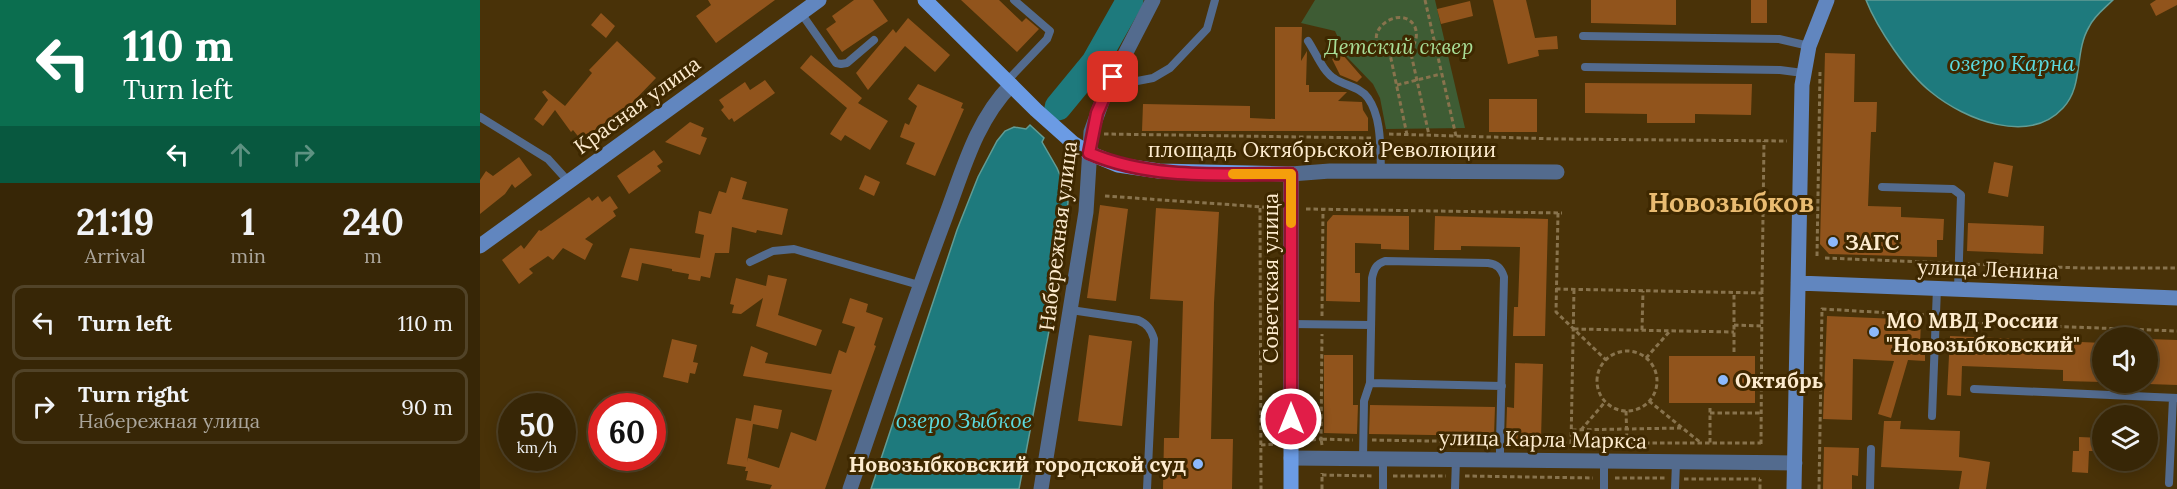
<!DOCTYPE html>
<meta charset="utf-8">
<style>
:root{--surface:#372606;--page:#423214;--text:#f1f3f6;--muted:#aaa59b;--line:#514328}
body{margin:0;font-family:Lora,serif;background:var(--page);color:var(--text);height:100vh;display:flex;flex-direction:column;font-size:22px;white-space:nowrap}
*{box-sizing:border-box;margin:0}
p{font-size:20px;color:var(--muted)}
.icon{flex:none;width:33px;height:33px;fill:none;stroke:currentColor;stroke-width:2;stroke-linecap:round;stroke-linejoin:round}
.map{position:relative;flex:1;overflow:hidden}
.sheet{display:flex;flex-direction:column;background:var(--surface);width:480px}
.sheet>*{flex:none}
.guide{background:#0b6e4f;color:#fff;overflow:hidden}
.controls{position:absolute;left:1612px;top:327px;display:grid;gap:12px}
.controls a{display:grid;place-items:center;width:66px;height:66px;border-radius:50%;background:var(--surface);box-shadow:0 3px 15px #0003,0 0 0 2px var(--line);font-size:30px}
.speed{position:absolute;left:18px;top:393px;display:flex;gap:12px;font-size:30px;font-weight:700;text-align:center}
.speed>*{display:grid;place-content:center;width:78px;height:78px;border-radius:50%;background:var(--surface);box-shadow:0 3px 15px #0003,0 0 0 2px var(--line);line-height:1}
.speed small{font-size:15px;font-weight:400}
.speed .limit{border:9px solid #d22;background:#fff;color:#111}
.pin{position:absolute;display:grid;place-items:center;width:51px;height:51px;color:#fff;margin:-26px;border-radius:12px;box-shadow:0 3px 9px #0006}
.me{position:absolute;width:66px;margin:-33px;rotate:0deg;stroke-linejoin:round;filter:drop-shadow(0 0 4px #0008)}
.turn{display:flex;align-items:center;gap:21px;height:126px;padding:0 24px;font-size:27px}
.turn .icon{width:78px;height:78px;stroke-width:2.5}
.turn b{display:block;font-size:42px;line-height:51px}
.lanes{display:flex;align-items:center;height:57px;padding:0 24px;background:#0003;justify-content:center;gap:30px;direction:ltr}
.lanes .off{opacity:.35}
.eta{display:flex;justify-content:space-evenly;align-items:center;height:102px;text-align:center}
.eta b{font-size:36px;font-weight:800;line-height:42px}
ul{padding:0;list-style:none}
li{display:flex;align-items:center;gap:18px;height:75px;margin:0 12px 9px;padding:0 12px;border:3px solid var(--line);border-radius:12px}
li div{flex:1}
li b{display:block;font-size:22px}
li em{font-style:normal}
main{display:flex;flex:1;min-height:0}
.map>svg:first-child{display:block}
.green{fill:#3e5c34}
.water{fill:#1e7a7d;stroke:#619c95;stroke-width:1.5}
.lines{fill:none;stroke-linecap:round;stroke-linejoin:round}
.river{stroke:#1e7a7d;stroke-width:27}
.building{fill:#91541c}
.path{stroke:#88734d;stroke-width:3;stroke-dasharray:4.5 3;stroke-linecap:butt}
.lane{stroke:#536b8e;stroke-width:8}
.street{stroke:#536b8e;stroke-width:15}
.secondary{stroke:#6186bf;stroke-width:15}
.primary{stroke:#6b9be4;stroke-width:15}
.route-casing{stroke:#92132f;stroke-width:15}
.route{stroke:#e11d48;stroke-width:10}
.slow{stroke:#f59e0b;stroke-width:10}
.poi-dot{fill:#8cb9fc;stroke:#3e2800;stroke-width:2}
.labels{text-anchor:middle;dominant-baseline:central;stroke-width:6;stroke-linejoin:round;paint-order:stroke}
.park-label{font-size:21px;font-style:italic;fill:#a8de97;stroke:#3e2800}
.street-label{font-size:21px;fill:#fdebce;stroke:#3e2800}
.poi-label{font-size:21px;font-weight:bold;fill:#fdebce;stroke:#3e2800;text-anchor:start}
.water-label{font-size:22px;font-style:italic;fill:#5bdade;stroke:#3e2800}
.district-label{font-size:27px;font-weight:bold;fill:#e9bb71;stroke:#3e2800}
</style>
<main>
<section class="sheet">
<div class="guide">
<div class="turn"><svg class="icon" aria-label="left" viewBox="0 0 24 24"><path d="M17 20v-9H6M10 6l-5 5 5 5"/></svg><div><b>110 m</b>Turn left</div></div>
<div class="lanes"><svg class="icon" aria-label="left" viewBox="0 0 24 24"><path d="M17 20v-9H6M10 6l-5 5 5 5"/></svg><svg class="icon off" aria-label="ahead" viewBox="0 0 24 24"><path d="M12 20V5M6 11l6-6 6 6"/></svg><svg class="icon off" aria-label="right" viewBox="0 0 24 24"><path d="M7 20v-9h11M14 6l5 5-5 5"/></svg></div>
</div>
<div class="eta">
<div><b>21:19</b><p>Arrival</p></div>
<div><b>1</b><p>min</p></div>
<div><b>240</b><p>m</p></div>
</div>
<ul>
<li><svg class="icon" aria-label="left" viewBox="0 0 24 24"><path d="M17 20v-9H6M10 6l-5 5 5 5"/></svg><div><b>Turn left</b></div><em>110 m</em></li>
<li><svg class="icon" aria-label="right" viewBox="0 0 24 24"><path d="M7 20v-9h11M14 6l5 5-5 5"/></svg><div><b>Turn right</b><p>Набережная улица</p></div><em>90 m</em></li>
</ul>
</section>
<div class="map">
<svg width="1697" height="489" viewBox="0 0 1697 489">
<rect width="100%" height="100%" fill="#493208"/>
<path class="green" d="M835,0h120l30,128 -79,1 -6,-31 -7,-14 -27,-28 -11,-25 -34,-8z"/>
<path class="water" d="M1386,0h247c-8,8 -19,16 -24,27 -15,25 -5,59 -26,81 -34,37 -98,12 -132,-16 -23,-18 -54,-64 -65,-92z
M550,125l14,13 -2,4 15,26 8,19 3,15 -8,71 -41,216h-148l86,-259 21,-53 19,-36 8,-10 9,-4 12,2z"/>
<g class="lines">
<path class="river" d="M578,107l37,-45 35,-62"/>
</g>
<path class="building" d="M228,0h67l-59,43 -20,-27 15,-11z
M374,0h19l15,21 -46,31 -16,-23 10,-7 -4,-6z
M481,0h38l23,22 4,-4 13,11 -22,23z
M1013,0h33l9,38 22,-2 1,13 -20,1 1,6 -31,8z
M1111,0h85v25l-85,-2z
M1271,0h16v23h-16z
M1676,0h21v5l-21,11 -6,-12z
M990,1l3,15 -32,8 -4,-15z
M121,13l14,13 -9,12 -15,-13z
M428,18l42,37 -15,17 -30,-26 -37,44 -12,-17 37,-44 3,4z
M795,27h27l-1,34 6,-10 -1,34h3v7h38l-9,9 24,1 1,8 5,8v13h-226l1,-27 107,2v12l25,1z
M137,41l39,37 -25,26 -50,36 -8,-10 -2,2 -16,-22 -12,16 -9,-7 14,-19 -6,-8 3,-2 20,16 27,-33 -3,-3z
M1345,53l30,1 -1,48h23l-1,30h-5l-3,74 33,1v10l43,2 -1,21h-6v17l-108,-3 -9,-10z
M862,54l20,23 -5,5 -17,-7 -8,-16z
M331,55l51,43 -4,5 30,18 -18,29 -25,-15 -4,6 -11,-7 17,-26 -47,-40z
M285,80l10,13 -41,29 -2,-4 -3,2 -8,-10 3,-3 -5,-7 26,-18 5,8z
M1105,83l167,1 -1,31 -56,-1v9h-48v-9l-62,-1z
M438,84l45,19 -2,5 3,1 -29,67 -29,-12 9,-21 -15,-6 5,-14 4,2 8,-19 -9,-7z
M1009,99h48v33h-48z
M210,122l14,6 -3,8 6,2 -7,17 -35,-13z
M174,150l9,12 -6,4 4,5 -32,23 -12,-18z
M39,157l13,18 -17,13 -3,-4 -7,10 -25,20v-34l6,-9 7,5z
M1514,162l19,4 -5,31 -20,-4z
M385,175l15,7 -6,14 -15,-7z
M251,177l16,5 -5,17 46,10 -6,26 -25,-5 -1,3 -24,-6 -3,26h-14l-5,25 -9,-2 -1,5 -12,-2 1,-5 -17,-3v-2l-30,-6 -4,18 -17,-4 9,-29 70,10 4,-23 -9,-2 4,-22 12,3 8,-23 7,2z
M118,196l4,6 8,-6 8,12 -5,3 3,5 -31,23 8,5 -8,16 -22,-12 -10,12 -5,-4 -19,13 4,4 -14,11 -17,-24 19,-15 3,4 15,-19 2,1 48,-34 3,4z
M620,205l28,4 -12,92 -29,-3z
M676,208l63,4 -5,91 -3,136h22l-1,50h-69l1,-51h15l4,-137 -33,-2z
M853,215l76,1v34l-28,-1v-5l-26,-1v30h5v29l-34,-1 1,-79z
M955,216l113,3 -3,117h-32l1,-29h4l2,-60 -59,-1v4h-27z
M1488,223l76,3 -1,28 -76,-3z
M288,275l19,4 -9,36 44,15 -6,16 -60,-20 7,-28 -22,16 -9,-1 2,-8 -4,-1 6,-26 30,8z
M370,298l18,6 -2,8 17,6 -9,27 2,1 -51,143h-55l2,-4 -26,-5 2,-9h-3l1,-4 -19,-3 9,-46 15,3 3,-16 28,5 -4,19 -25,-5 -6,38 1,-4 31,10 12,-36 25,9 16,-51 -89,-14 8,-30 17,7 -3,10 66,11 8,-24 7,3 9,-26 -13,-4z
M1347,316l94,4 -1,26h5v15l-17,-1 -17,58 -13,-4 16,-53 -41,-2 -1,61 -29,-1z
M609,335l43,6 -10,85 -44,-5z
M1470,336l153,7v39l-40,-1v-11l-101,-4 -1,30 -14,-1z
M192,339l25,6 -4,17 5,1 -3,11 -5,-1 -2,10 -25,-6z
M1668,339l29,1v45l-29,-1z
M844,355h29v50h5l-1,29 -33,-1z
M1189,356h86v47h-86z
M1035,363l28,1 -2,75h-28v-2l-7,-1 1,-29 7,1z
M890,405l125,2 -1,29 -125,-2z
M1404,421h17l-1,8 60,2 -1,26 31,5 -4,27h-27l3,-18 -81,-4z
M1599,437l24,1v13h-14l-1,22 -16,-1 1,-21h6z
M1344,447l35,1 -1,28 -6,-1v14h-29z"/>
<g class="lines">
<path class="path" d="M945,0l31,136
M917,85l44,-11
M624,134l267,4
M909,134l168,5 230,2
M927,135l-17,-81c-37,-17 11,-54 25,-27 3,9 1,16 -5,22l19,86
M625,196l173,12
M780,208l1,281
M826,209l256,4
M1078,213l-2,99 50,48
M1337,256l3,-184
M1345,258l124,5
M1488,264l115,4h94
M1076,289l206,4 -1,152
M1282,292l2,-151
M842,316l1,-107
M1465,318l22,5 210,8
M1254,325l28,1
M1094,329l160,3
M1162,330l1,-39
M1117 381a30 30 0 1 1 60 0a30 30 0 1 1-60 0Z
M1254,352v-60
M1166,358l24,-27
M1169,401l52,42
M1230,408v36
M1146,411l1,32
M1230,413h51
M1092,430l109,-2
M1101,430l24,-28
M892,440l119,2
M824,441l17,-2 1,-105
M1030,443h251
M1091,444l3,-155
M781,445l15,-1
M842,445l-1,-6 32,1
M842,475l52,1
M913,476h53
M985,476l128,2
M1135,478h50
M1204,479h76
M842,489v-16
M1280,489v-10
M1339,489l3,-180 105,6"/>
<path class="lane" d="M321,13l35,50 5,1 6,-1 27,-23
M1103,36l196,3 30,7
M828,41c8,12 15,31 27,38 11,7 25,8 33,19 14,20 12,50 13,73
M1105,67l195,3 23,3
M527,81l40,-42 3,-8 -36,-31
M631,81l21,1 21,-4 17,-10 37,-39 8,-29
M0,117l68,42 20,22
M1402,187l71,2 8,6 -3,94
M270,262l23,-11 21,-2 125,36
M591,310l67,10c9,4 13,9 16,19l-7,150
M811,324l80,1
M1494,389l203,9
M1452,416l5,-128
M883,459l1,-58 6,-18
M1020,459v-17l4,-165c-3,-9 -7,-13 -16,-14l-103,-2c-9,3 -11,8 -13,17l-2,105 132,3
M1689,483l4,-85
M903,489v-30
M975,489l1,-30
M1124,489v-28
M1195,489l1,-27
M1390,489l1,-40"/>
<path class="street" d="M811,174l39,-3 227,1
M811,458l504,5
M370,489c31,-91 61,-181 95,-271 18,-47 30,-96 66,-133
M561,489l45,-277 5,-80 14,-39 48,-93"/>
<path class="secondary" d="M0,246l339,-246
M1318,283l379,15
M1314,489l8,-404 7,-39 18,-46"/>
<path class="primary" d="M445,0l111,110 37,33 16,10 29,12 41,6 132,3v315"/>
</g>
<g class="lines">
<defs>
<path id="route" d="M633,77l-16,36 -8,40c62,27 135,21 202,21v245"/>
</defs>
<use href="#route" class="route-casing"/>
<use href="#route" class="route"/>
<path class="slow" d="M753,174h58v49"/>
</g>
<g class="poi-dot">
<circle cx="1353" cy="242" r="6"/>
<circle cx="1394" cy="332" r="6"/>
<circle cx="1243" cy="380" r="6"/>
<circle cx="718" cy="464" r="6"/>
</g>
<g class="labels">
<g class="park-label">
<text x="919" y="46">Детский сквер</text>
</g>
<g class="street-label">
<text transform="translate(157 105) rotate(-36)">Красная улица</text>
<text x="842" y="149">площадь Октябрьской Революции</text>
<text transform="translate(578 236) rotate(-83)">Набережная улица</text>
<text transform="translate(1508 269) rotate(2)">улица Ленина</text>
<text transform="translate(790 278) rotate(-90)">Советская улица</text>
<text transform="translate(1063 439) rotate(1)">улица Карла Маркса</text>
</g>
<g class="poi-label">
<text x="1365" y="242">ЗАГС</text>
<text x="1406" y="320">МО МВД России<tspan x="1406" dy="24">"Новозыбковский"</tspan></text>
<text x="1255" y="380">Октябрь</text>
<text x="706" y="464" text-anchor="end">Новозыбковский городской суд</text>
</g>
<g class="water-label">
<text x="1532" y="63">озеро Карна</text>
<text x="484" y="420">озеро Зыбкое</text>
</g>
<g class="district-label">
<text x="1251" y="202">Новозыбков</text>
</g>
</g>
</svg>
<div class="controls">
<a><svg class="icon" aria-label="sound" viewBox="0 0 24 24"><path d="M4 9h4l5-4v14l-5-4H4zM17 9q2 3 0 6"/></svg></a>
<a><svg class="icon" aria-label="layers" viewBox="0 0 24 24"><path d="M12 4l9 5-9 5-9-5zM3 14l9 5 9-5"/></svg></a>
</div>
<div class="speed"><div>50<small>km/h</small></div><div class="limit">60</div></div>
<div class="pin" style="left:633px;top:77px;background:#d93025"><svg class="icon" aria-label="arrive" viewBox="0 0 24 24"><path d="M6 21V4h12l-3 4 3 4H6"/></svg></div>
<svg class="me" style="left:811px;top:419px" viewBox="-20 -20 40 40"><circle r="17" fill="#e11d48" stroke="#fff" stroke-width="3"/><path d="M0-11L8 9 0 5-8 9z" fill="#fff"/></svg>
</div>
</main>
